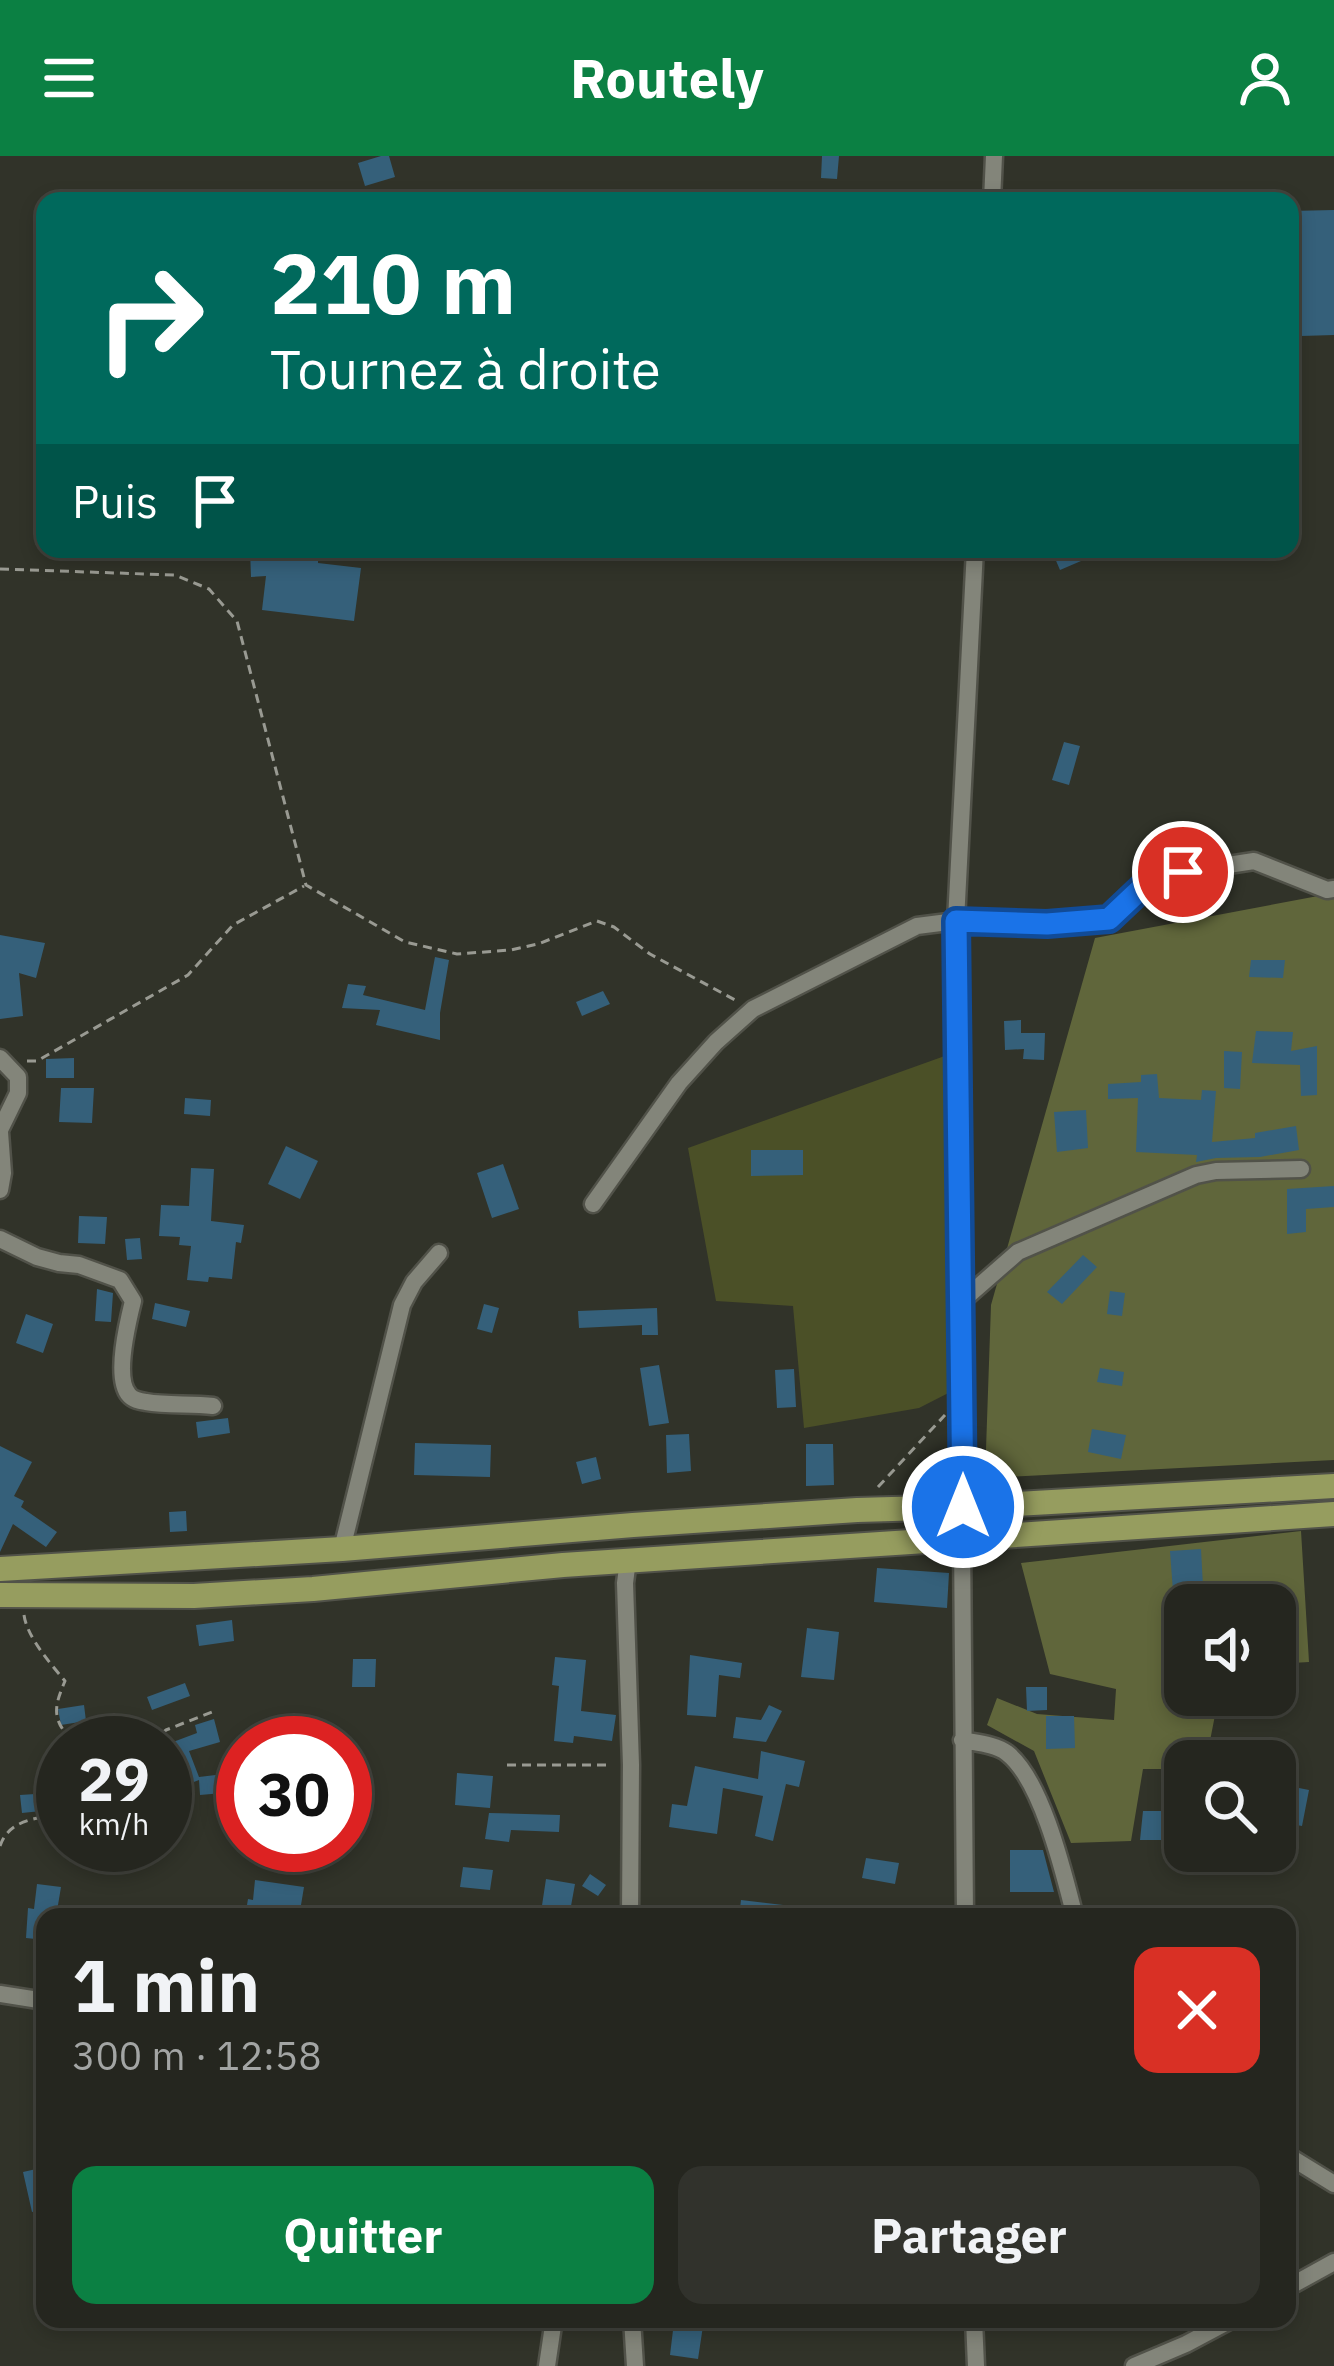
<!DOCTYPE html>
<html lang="fr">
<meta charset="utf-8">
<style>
:root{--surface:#25261f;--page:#31322c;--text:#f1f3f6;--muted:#a3a5a4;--line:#42433d;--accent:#0b8043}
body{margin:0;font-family:"IBM Plex Sans",sans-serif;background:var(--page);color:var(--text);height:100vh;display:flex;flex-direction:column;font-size:45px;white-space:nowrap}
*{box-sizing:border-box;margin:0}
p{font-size:39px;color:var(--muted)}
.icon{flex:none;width:66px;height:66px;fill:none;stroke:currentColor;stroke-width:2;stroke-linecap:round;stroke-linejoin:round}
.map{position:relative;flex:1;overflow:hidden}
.drawer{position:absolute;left:36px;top:1752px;width:1260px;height:420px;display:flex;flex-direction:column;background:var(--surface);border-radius:24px;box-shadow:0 6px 18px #0003,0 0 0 3px var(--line)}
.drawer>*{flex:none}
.hud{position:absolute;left:36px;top:36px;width:1263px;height:366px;border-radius:24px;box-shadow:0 6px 18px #0003,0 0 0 3px var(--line);background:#00695c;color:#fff;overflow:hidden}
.tools{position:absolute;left:1164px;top:1428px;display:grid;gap:24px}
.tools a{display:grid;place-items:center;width:132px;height:132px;border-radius:24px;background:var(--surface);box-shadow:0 6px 18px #0003,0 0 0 3px var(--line);font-size:60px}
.speed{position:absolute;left:36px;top:1560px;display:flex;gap:24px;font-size:60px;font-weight:700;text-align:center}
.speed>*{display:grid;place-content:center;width:156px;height:156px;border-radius:50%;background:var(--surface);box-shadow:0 6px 18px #0003,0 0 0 3px var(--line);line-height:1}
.speed small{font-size:30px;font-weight:400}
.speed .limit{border:18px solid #d22;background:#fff;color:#111}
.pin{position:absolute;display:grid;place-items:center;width:102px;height:102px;color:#fff;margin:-51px;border:6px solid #fff;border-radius:50%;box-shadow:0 3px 12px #0007}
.me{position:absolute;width:132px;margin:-66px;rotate:0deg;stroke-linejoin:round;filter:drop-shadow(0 0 9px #0008)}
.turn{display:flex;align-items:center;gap:42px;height:252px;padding:0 36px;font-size:54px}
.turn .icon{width:156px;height:156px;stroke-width:2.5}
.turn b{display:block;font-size:84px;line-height:102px}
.then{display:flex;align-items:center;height:114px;padding:0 36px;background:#0003;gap:24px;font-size:45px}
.round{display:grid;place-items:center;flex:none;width:126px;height:126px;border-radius:24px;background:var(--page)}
.summary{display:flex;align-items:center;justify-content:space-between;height:204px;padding:0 36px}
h1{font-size:72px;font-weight:800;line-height:90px}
.primary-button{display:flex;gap:24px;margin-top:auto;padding:24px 36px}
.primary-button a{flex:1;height:138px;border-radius:24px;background:var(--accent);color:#fff;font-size:48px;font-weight:800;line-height:138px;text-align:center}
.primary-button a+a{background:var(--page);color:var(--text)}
header{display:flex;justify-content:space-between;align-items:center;height:156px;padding:0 36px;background:var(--accent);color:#fff;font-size:54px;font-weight:800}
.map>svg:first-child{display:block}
.green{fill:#4b5027}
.forest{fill:#60663b}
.building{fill:#35607a}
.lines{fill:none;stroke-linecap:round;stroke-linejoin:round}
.minor-casing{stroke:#515249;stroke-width:21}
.primary-casing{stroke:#515249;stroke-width:28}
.path{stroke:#999a92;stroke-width:3;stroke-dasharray:9 6;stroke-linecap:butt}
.minor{stroke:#83857a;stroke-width:16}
.primary{stroke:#969d5f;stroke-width:24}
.route-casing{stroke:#114b97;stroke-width:30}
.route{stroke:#1a73e8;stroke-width:21}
</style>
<header><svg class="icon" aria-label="menu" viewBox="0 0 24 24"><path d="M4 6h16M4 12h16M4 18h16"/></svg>Routely<svg class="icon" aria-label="person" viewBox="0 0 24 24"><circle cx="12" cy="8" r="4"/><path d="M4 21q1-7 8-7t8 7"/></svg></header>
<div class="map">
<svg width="1334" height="2210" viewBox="0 0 1334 2210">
<rect width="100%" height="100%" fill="#313329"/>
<path class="green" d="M967,892l-1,336 -47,24 -115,20 -11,-122 -77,-5 -28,-153z"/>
<path class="forest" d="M1334,737v567l-349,18 6,-173 104,-367z
M1301,1375l8,131 -34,2v-59h-90v90h34l-13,66h-21v8h-42l-12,72 -60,2 -37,-92 -47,-26 10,-27 40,16 77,6 2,-31 -66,-15 -29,-111z"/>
<path class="building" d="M381,0h8l6,21 -30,9 -7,-23z
M822,0h17l-2,23 -16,-1z
M1334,54v125l-33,1v-13h-11v-112z
M250,393h24v6l44,2v6l43,5 -7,53 -92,-11 4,-34 -15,1z
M1051,393h58l-49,21z
M1064,586l16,4 -11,39 -17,-5z
M0,779l45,8 -9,35 -17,-5 4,43 -23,3z
M435,801l14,3 -9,53v27l-64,-15 4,-15 -38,-2 6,-24 18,2 -3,9 62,15z
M1251,804h34l-2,18 -34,-1z
M603,835l7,13 -28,12 -6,-14z
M1021,864v13h24l-1,27 -21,-1 1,-10 -19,1 -1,-29z
M1256,875l37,1 -2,19 26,-5v49l-16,1 -1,-31 -48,-2z
M1224,895l18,1 -2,37 -16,-1z
M74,902v20h-28v-19z
M1157,918l2,24 42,2 1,-10 14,1 -4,51 43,-4v-5l41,-7 3,24 -39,7 -44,1 -20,4 1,-7 -61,-3 2,-54 -30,1v-15l33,-2v-7z
M61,932h33l-2,35 -33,-1z
M185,942l26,2 -1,16 -26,-2z
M1086,954l2,38 -31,4 -3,-40z
M286,990l32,15 -18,38 -32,-15z
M751,994h52v25l-52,1z
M503,1008l16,45 -27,9 -15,-45z
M191,1012l23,1 -3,52 33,4 -3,18 -5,-1 -4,37 -23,-2 -1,5 -21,-2 4,-34 -12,-1 1,-8 -21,-1 2,-31 28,1z
M1334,1030v21l-28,2v23l-19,2v-45z
M79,1060l28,1 -2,27 -27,-1z
M140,1082l2,21 -15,1 -2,-21z
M1083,1099l14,12 -35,37 -15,-12z
M97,1133l16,4 -2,29 -16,-1z
M1110,1135l15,2 -3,23 -15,-2z
M155,1147l35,8 -4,16 -34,-8z
M484,1148l15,4 -7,25 -15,-4z
M657,1152l1,27h-16v-10l-63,3 -1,-17z
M26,1158l27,10 -10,29 -27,-10z
M659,1209l10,58 -20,3 -9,-58z
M1100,1212l24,4 -2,14 -25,-4z
M794,1213l2,38 -19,1 -2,-38z
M228,1262l2,15 -32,5 -2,-16z
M1092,1273l34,6 -5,24 -33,-7z
M689,1278l2,37 -24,2 -1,-38z
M415,1287l76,2 -1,32 -76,-2z
M806,1288h27l1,41 -28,1z
M0,1290l32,16 -18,34 10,5 -3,6 36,25 -11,15 -33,-23 -13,28z
M596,1301l5,22 -19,5 -6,-22z
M186,1355l1,20 -17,1 -1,-20z
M1201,1393l3,56h-30l-4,-54z
M877,1412l72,5 -2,35 -73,-6z
M232,1464l2,21 -35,5 -3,-21z
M807,1472l32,4 -5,48 -33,-3z
M690,1499l52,8 -2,15 -21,-3 -3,42 -29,-2z
M555,1501l31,3 -5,51 35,4 -4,26 -38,-5 -1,7 -19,-2 5,-55 -7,-1z
M353,1503h23l-1,28h-23z
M185,1527l5,13 -38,14 -5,-13z
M1026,1531h21v23l-20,1z
M84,1549l2,16 -25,4 -3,-16z
M769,1549l13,6 -16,31 -33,-4 3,-21 25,3z
M1046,1560h28l1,32 -29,1z
M214,1563l6,23 -31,9 10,26 33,-4 2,19 -34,3 -1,-15 -34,13v-24l6,-2 -3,-9 -3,1v-14l32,-12 -2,-8z
M761,1595l44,10 -6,26 -13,-3 -13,57 -18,-5 8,-40 -40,-8 -6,46 -48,-7 3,-23 15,2 8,-40 63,13z
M457,1617l36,3 -3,32 -35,-3z
M1289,1630l20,4 -7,36 -16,-3 3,-16 -5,-1z
M50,1637l1,17 -29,3 -2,-18z
M1143,1655h25l-4,29h-24z
M489,1657l71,2 -1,17 -48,-2 -2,12 -24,-3z
M1010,1694h33l11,42h-44z
M866,1702l33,5 -4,21 -33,-6z
M463,1711l30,3 -3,20 -30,-3z
M590,1718l16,11 -8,11 -16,-10z
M546,1723l29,5 -6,33 -28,-5z
M255,1724l49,7 -5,30h-54l3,-18 5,1z
M37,1728l24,3 -5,30h-11v23l-19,-2 2,-30 6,1z
M741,1744l59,7v10h-61z
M45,2011v42l-13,3 -9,-40z
M674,2166l29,4 -5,33 -28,-4z"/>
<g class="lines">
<defs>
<path id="minor" d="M992,45l2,-45
M0,902l18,19v16l-18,37
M0,976l3,41 -3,17
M593,1048l86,-121 37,-41 37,-33 164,-83 39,-5 91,3 62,-6 37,-34 37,-12 71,-11 73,29 7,-1
M0,1083l37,18 22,6 20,2 41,15 13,21c-5,20 -19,77 -4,94 4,5 11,6 17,7 22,4 45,1 67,4
M962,1145l56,-49 178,-77 20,-4 85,-2
M963,1351l-7,-586 19,-372
M962,1381l3,380
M342,1393l60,-244 12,-23 25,-29
M628,1404l-3,23 6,182 -1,152
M962,1584c14,3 33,4 45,13 35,27 57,121 68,164
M0,1838l45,7
M1287,1999l47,29
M1287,2132l47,-26
M632,2163l3,47
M974,2163l2,47
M547,2210l7,-47
M1134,2210l52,-22 47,-25"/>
<path id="primary" d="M0,1413l342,-20 291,-24 224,-15 106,-3 371,-21
M0,1439l194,1 119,-7 250,-24 771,-51"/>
</defs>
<use href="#minor" class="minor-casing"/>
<use href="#primary" class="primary-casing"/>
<path class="path" d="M0,413l175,6 34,14 28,32 69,264 99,57 52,12 54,-4 27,-6 59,-23 17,6 36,27 85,46
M27,905h10l151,-86 45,-50 71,-39
M878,1331l67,-72
M24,1459c3,22 26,48 41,66 -12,28 -13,39 9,62
M151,1587l15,-13 51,-20
M507,1609h104
M0,1690c9,-26 34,-27 58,-32l5,-7"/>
<use href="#minor" class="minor"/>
<use href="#primary" class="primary"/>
</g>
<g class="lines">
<defs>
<path id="route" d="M963,1351l-7,-586 91,3 62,-5 37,-35 37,-12"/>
</defs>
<use href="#route" class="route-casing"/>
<use href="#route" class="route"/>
</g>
</svg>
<div class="tools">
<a><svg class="icon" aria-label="sound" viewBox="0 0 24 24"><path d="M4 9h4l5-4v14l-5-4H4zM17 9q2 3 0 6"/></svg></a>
<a><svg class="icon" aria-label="search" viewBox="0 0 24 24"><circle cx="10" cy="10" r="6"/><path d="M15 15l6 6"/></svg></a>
</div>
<div class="speed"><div>29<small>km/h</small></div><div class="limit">30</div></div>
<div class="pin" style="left:1183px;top:716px;background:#d93025"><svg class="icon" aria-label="arrive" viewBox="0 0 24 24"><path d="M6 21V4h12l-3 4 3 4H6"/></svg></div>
<svg class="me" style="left:963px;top:1351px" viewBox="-20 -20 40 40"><circle r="17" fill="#1a73e8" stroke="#fff" stroke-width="3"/><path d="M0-11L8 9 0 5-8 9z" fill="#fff"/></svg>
<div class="hud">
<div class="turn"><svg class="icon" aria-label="right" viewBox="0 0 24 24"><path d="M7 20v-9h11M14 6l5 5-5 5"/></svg><div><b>210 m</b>Tournez à droite</div></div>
<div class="then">Puis<svg class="icon" aria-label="arrive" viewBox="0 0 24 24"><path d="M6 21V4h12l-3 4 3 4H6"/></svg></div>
</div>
<section class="drawer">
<div class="summary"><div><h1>1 min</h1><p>300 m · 12:58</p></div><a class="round" style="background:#d93025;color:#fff"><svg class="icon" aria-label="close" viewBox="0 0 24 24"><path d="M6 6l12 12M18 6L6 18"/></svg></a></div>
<div class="primary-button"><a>Quitter</a><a>Partager</a></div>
</section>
</div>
